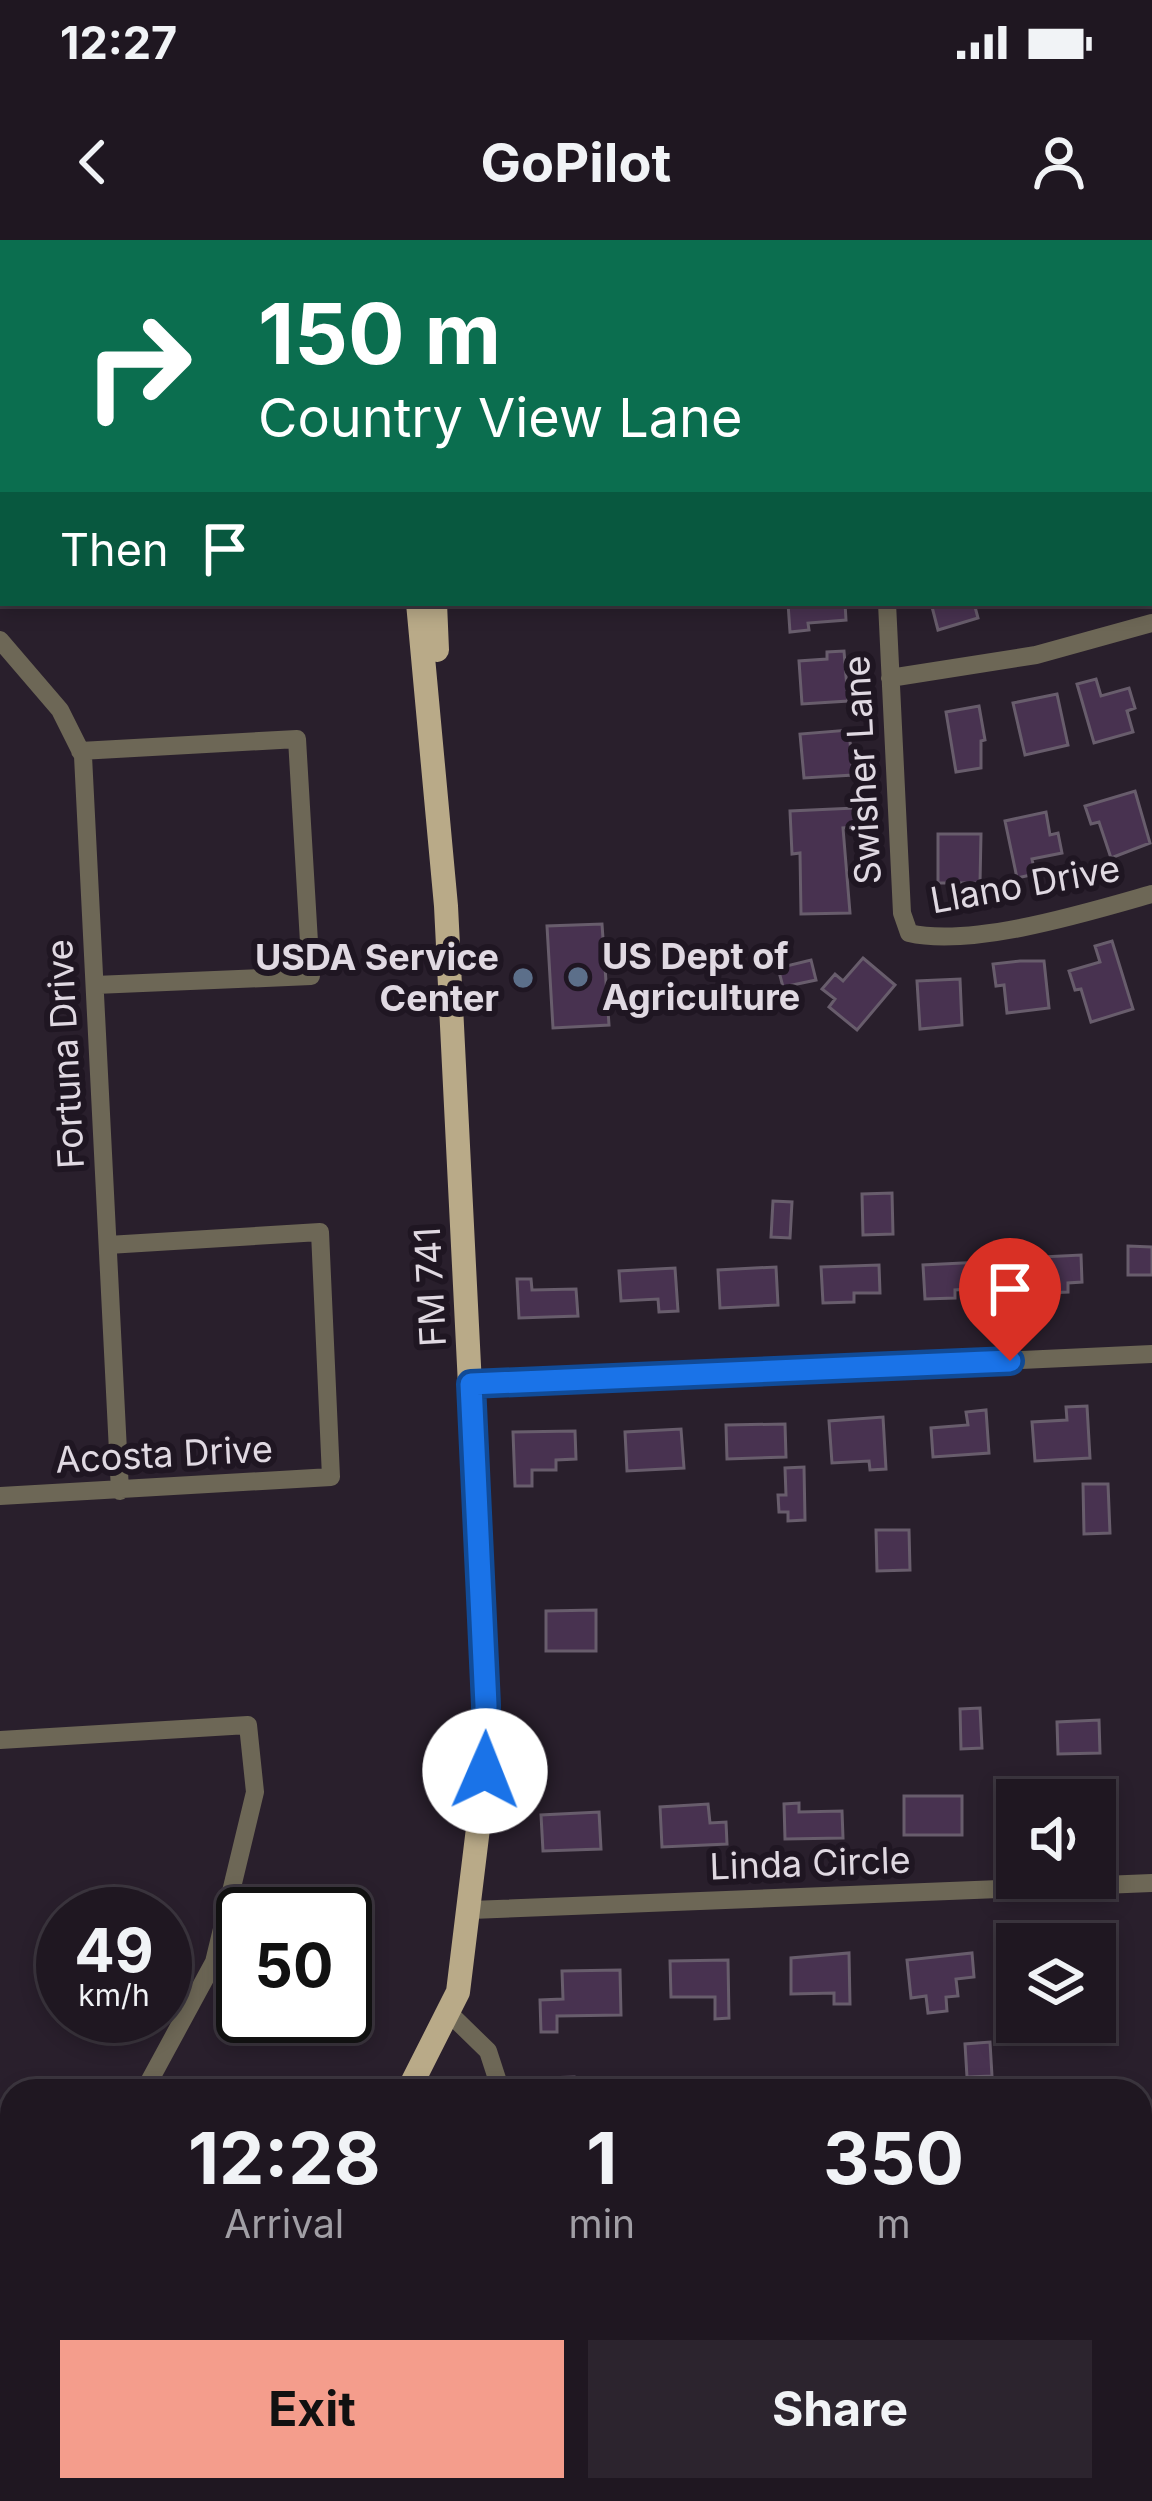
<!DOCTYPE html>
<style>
:root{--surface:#1f1721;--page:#2c242e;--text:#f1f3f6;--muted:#a19fa5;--line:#3c363f;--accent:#f49d8c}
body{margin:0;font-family:Inter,sans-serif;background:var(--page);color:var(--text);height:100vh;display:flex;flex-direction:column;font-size:45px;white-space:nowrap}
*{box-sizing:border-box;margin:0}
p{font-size:39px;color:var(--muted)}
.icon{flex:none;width:66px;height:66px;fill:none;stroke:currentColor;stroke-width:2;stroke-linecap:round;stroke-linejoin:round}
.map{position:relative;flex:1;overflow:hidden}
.drawer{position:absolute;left:0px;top:1839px;width:1152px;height:423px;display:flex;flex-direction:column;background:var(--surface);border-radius:36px 36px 0 0;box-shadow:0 6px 18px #0003,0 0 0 3px var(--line)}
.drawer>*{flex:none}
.banner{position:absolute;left:0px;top:0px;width:1152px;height:366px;box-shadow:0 6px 18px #0003,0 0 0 3px var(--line);background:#0b6e4f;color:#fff;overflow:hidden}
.controls{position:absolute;left:996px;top:1539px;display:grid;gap:24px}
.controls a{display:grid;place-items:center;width:120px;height:120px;border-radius:0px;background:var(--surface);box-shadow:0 6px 18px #0003,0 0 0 3px var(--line);font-size:60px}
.speed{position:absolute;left:36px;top:1647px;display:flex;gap:24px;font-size:60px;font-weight:700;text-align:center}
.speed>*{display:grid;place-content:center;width:156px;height:156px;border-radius:50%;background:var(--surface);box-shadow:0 6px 18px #0003,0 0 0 3px var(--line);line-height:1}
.speed small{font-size:30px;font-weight:400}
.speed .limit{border:6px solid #111;border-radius:18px;background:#fff;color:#111}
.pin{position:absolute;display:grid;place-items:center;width:102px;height:102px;color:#fff;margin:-123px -51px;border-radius:50% 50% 50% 0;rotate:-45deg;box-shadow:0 0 12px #0007}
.pin .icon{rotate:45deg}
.me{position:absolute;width:132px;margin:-66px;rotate:1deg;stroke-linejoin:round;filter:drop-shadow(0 0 9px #0008)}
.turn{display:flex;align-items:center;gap:42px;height:252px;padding:0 60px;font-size:54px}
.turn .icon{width:156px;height:156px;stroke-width:2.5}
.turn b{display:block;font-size:84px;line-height:102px}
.then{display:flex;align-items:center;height:114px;padding:0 60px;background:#0003;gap:24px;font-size:45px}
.eta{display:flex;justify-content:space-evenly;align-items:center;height:204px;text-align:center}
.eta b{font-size:72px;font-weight:700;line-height:84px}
.primary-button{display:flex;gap:24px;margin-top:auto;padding:24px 60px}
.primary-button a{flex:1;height:138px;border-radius:0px;background:var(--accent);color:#111;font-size:48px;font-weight:700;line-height:138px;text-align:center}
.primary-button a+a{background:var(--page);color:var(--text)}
.status{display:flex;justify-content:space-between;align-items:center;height:84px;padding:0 60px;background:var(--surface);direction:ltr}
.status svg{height:33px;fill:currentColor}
header{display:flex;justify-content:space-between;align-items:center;height:156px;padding:0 60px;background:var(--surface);font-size:54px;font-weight:700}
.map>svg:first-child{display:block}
.building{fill:#483250;stroke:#685d6c;stroke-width:3}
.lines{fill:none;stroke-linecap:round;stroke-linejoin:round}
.minor{stroke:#6d6756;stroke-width:18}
.major{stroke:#b9aa88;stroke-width:24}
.route-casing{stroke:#114b97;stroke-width:30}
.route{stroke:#1a73e8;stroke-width:21}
.service-dot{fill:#5c6f8a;stroke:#1f1622;stroke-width:4.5}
.labels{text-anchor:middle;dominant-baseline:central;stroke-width:12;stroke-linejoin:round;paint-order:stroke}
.street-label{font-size:36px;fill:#e0d9e2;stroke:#1f1622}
.poi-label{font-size:36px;font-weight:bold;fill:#e0d9e2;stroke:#1f1622;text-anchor:start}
</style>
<div class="status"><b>12:27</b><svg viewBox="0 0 49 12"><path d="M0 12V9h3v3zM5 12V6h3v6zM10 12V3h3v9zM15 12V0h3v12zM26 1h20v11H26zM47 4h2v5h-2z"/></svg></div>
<header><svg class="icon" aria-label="back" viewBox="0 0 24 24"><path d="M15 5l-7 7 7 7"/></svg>GoPilot<svg class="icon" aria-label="person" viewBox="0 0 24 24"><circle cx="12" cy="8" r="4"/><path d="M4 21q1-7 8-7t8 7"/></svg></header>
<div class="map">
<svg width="1152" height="2261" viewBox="0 0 1152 2261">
<rect width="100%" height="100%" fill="#291f2c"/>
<path class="building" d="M788,363h57l1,17 -38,3 1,7 -19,2z
M931,363h43l4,15 -40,12z
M844,411l4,50 -46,3 -3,-43 28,-2v-7z
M1096,439l5,17 28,-8 6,20 -8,3 6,21 -39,11 -17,-59z
M1057,454l11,51 -43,10 -12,-52z
M979,466l6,34 -4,1v27l-25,4 -10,-60z
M849,490l4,45 -49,3 -4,-44z
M1135,551l15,52 -39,15 -12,-36 -8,2 -6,-18z
M855,568l1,19 -13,1 7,85 -49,1 -1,-61 -8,1 -2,-43z
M1046,572l4,23 8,-2 4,20 -30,6 3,15 -18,4 -12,-57z
M938,594h43l-1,49h-42z
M602,684l7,101 -56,3 -6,-102z
M1112,701l21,68 -42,13 -10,-33 -6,1 -6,-19 31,-9 -5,-16z
M863,718l32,27 -38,45 -28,-23 6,-8 -13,-10 13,-15 8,7z
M811,720l5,20 -33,7 -5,-19z
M1020,721h24l5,47 -42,5 -3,-28 -8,1 -3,-22z
M960,739l2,46 -42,4 -3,-48z
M892,953l1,41 -30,1 -1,-41z
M773,961l19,1 -2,36 -19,-1z
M1128,1006l24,1v28h-24z
M1081,1015l1,27 -14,1v9l-43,2 -2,-36z
M982,1022l1,26 -28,2v8l-30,1 -2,-34z
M879,1025l1,28h-26v9l-31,1 -2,-36z
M776,1027l2,38 -58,3 -2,-38z
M675,1028l3,43 -19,1 -1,-13 -37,2 -2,-30z
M517,1039h14l1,11 44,-1 2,27 -59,2z
M1087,1166l3,52 -55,3 -3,-39 35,-2 -1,-13z
M986,1170l3,43 -56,4 -2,-29 37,-3 -2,-13z
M883,1177l3,52 -16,1 -1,-9 -37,2 -3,-42z
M785,1184l1,33 -59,2 -1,-34z
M681,1189l3,39 -57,3 -2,-39z
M575,1191l1,28 -20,1v10h-24v16h-17l-2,-54z
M804,1227l1,53 -17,1v-9h-9l-1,-17h8l-1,-27z
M1083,1244h25l2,49 -26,1z
M876,1290h33l1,40 -33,1z
M596,1370v41h-50v-40z
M980,1468l2,40 -21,1 -1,-40z
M1099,1480l1,33 -42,1 -1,-32z
M904,1556h58v39h-58z
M799,1563v9l43,-1 1,27 -58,1 -1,-35z
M708,1564l2,19 16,-1 1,22 -65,3 -2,-40z
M599,1572l2,37 -58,2 -2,-36z
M849,1713l1,51h-16v-11l-43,1v-36z
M972,1713l2,24 -18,2 2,17 -12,1 1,14 -19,2 -2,-17 -15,2 -4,-38z
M728,1720l1,58 -14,1v-22h-44l-1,-36z
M620,1730l1,45 -64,1v16h-16l-1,-32 23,-1 -1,-28z
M990,1802l2,34 -25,1 -2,-33z
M574,1837v14h-60v-12z"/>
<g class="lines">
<path class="minor" d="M799,0v3
M61,3l93,-3
M912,3l20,-3
M0,24l3,-1
M0,51l3,-1
M1149,105l3,-1
M0,266l3,-2
M887,363l15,310 7,20c63,15 180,-21 243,-39
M0,400l60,70 23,46 37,735
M890,438l146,-23 116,-32
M80,511l217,-12 14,237 -216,9
M471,1145l681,-31
M0,1256l331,-19 -11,-245 -212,13
M0,1500l248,-15 7,67 -41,170 -70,129
M471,1670l681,-27
M449,1773l39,38 13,40
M0,1983l12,-7
M1140,2134h12
M512,2250v11"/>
<path class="major" d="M393,0v3
M426,0v3
M435,363l2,47
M408,1851l50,-99 27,-221 1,-66 -40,-799 -28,-303
M0,2243l12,-7"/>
</g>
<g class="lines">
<defs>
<path id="route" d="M485,1531l1,-66 -15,-321 539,-23"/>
</defs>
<use href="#route" class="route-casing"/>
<use href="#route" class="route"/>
</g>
<g class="service-dot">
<circle cx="578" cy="737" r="12"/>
<circle cx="523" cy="738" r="12"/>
</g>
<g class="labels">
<g class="street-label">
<text transform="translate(862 530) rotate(-93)">Swisher Lane</text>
<text transform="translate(1025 644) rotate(-10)">Llano Drive</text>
<text transform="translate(65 814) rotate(-93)">Fortuna Drive</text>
<text transform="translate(430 1047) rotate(-93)">FM 741</text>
<text transform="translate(164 1214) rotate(-3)">Acosta Drive</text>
<text transform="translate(810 1623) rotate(-2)">Linda Circle</text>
</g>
<g class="poi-label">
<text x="602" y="716">US Dept of<tspan x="602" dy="41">Agriculture</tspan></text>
<text x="499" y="717" text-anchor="end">USDA Service<tspan x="499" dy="41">Center</tspan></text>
</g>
</g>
</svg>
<div class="controls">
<a><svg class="icon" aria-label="sound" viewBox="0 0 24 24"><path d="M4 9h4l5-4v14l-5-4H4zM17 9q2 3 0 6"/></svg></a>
<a><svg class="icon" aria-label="layers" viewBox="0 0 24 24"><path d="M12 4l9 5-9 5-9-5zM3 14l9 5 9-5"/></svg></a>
</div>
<div class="speed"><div>49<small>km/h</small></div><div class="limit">50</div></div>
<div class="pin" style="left:1010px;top:1121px;background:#d93025"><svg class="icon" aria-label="arrive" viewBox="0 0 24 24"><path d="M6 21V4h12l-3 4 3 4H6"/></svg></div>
<svg class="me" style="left:485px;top:1531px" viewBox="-20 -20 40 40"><circle r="19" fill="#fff"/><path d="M0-13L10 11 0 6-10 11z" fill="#1a73e8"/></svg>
<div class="banner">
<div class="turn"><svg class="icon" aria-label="right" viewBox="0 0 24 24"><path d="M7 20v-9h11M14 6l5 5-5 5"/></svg><div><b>150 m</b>Country View Lane</div></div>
<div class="then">Then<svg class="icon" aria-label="arrive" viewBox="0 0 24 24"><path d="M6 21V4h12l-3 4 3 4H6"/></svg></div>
</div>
<section class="drawer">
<div class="eta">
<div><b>12:28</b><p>Arrival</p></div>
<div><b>1</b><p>min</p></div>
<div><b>350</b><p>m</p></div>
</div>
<div class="primary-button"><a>Exit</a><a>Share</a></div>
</section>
</div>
